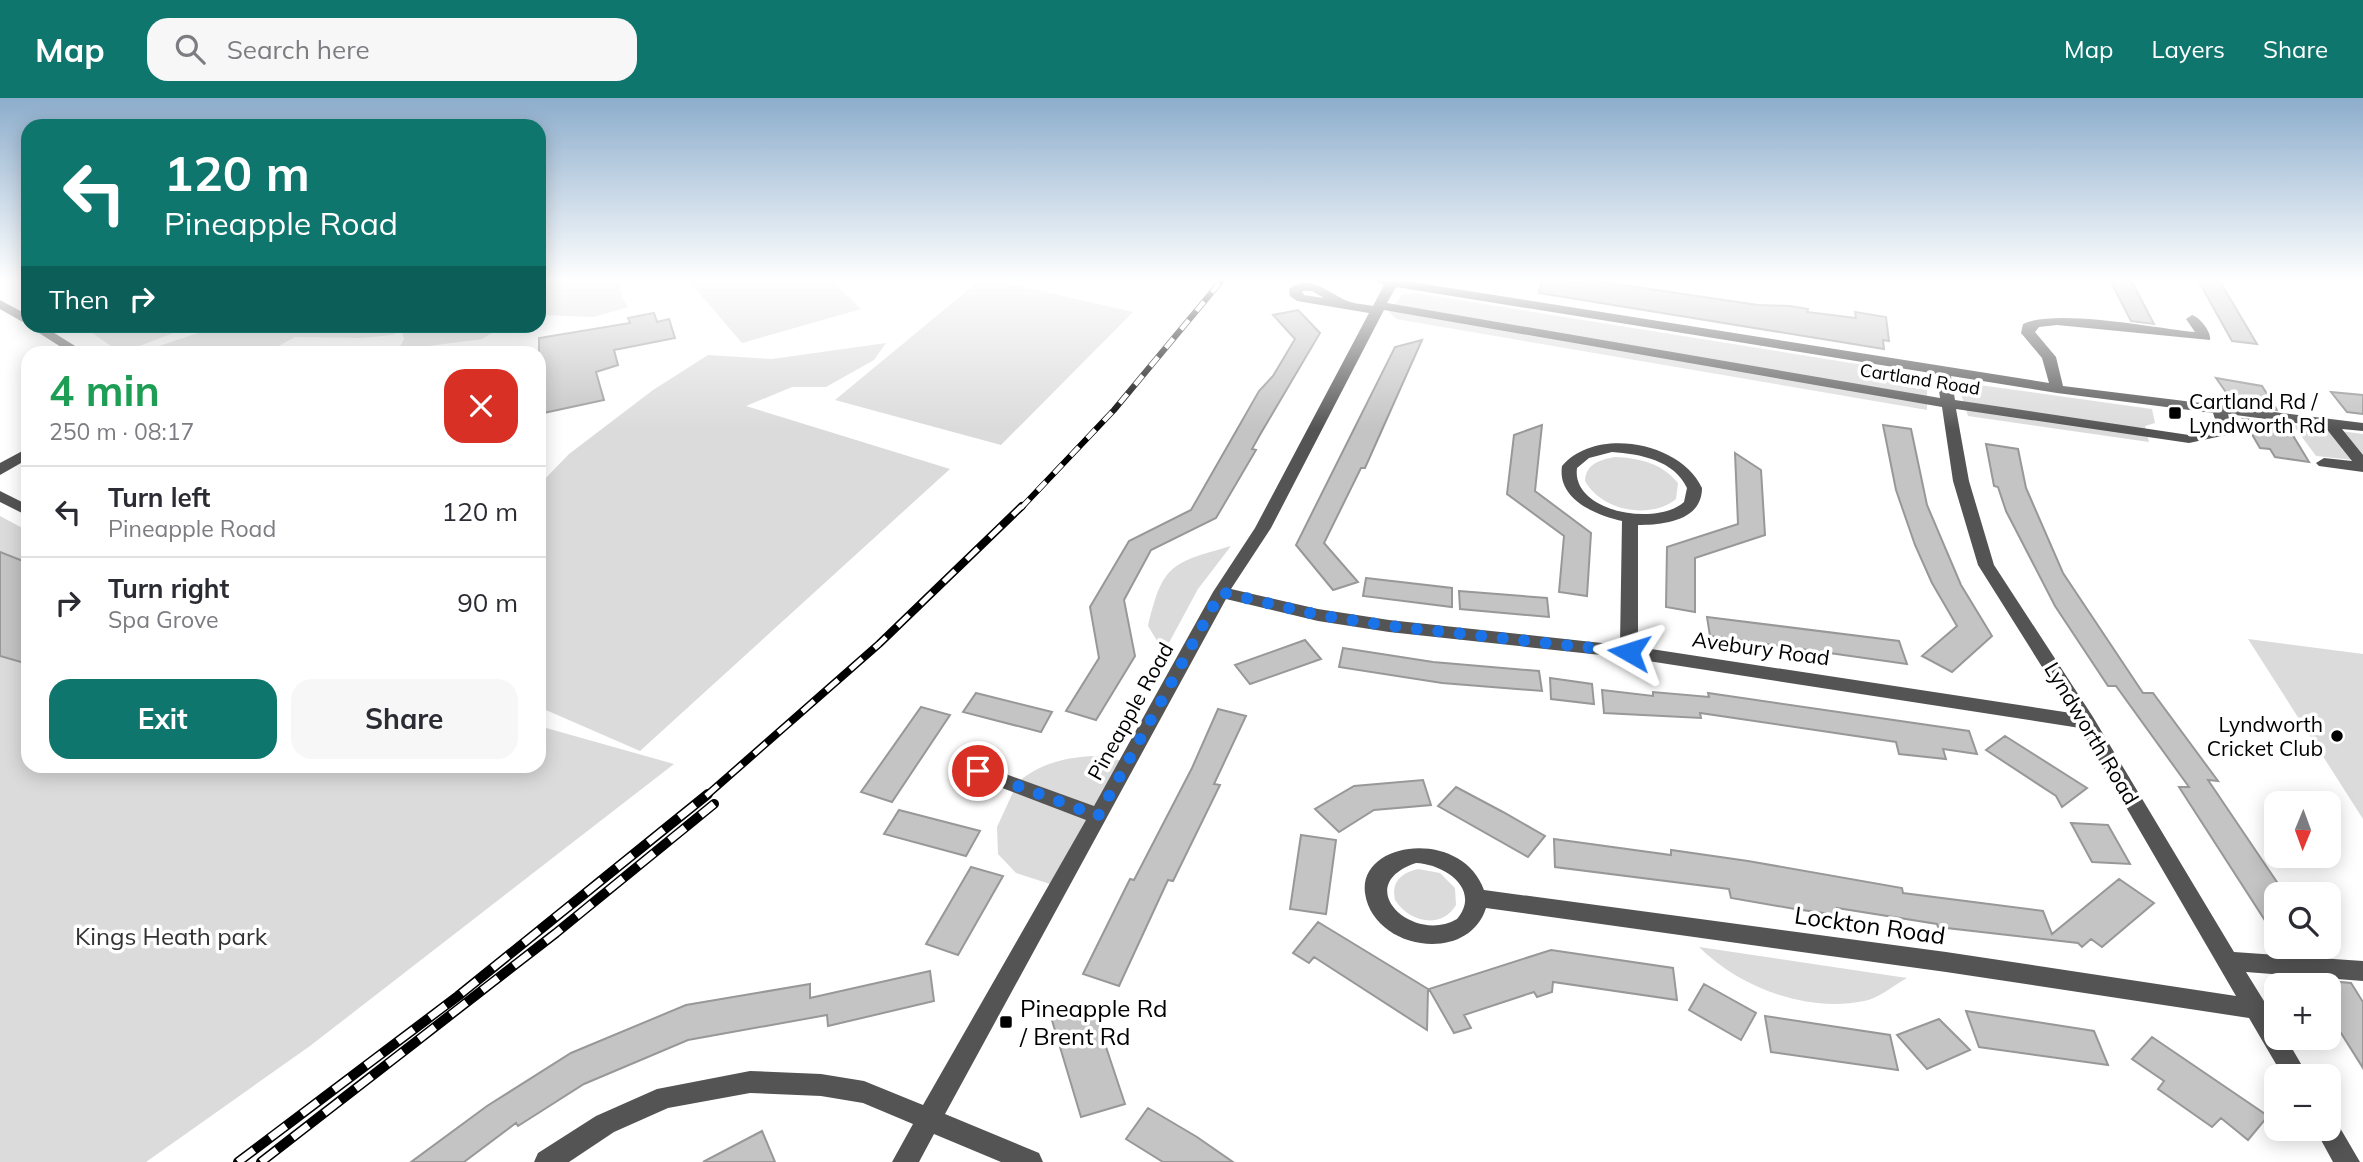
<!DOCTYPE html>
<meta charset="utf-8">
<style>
:root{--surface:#fff;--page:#f7f7f7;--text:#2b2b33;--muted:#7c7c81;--line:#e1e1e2;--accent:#0f766e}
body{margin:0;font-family:Mulish,sans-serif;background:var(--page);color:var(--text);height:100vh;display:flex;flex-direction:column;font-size:26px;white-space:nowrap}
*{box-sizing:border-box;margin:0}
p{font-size:23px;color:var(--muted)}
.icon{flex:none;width:38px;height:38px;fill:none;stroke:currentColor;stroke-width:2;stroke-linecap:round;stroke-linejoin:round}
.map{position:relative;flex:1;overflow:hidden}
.details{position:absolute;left:21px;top:248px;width:525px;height:427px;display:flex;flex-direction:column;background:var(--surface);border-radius:21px;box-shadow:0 4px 18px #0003}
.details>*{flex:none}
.guide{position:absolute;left:21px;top:21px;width:525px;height:214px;border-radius:21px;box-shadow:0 4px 18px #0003;background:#0f766e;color:#fff;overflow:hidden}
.needle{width:46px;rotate:181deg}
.tools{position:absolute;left:2264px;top:693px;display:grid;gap:14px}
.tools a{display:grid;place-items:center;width:77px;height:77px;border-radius:14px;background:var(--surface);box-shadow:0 4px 18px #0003;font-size:35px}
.pin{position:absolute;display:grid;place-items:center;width:60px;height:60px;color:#fff;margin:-30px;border:4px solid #fff;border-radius:50%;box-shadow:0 2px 7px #0007}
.me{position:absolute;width:77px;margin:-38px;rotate:276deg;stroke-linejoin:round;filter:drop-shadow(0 0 5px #0008)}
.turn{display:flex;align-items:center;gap:24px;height:147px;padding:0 28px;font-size:32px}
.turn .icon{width:91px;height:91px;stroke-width:2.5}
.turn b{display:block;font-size:49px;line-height:60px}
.then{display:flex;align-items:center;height:66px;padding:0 28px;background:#0003;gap:14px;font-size:26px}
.round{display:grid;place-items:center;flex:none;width:74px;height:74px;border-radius:21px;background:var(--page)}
.summary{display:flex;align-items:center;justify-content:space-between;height:119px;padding:0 28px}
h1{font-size:42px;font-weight:700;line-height:52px;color:#1e9e55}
.cta{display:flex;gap:14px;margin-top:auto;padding:14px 28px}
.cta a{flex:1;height:80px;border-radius:21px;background:var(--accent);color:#fff;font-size:28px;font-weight:700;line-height:80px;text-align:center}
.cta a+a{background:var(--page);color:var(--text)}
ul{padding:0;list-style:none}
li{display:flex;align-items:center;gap:21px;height:91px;padding:0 28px;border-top:2px solid var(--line)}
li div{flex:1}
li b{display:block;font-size:26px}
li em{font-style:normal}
header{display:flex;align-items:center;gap:42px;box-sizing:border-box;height:98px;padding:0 35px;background:var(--accent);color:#fff}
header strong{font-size:33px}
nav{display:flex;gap:38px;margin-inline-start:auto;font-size:24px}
.search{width:490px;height:63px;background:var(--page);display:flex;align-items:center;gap:18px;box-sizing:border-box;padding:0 24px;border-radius:21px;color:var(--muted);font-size:26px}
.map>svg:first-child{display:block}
.green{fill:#dbdbdb}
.building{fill:#c4c4c4;stroke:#989898;stroke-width:2}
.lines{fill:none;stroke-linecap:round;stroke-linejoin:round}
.minor{fill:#545454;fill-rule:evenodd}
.rail-far2-casing{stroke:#000;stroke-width:6}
.rail-far1-casing{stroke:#000;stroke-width:8}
.rail-casing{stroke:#000;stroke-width:10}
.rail-far2{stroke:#fff;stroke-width:4.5;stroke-dasharray:12;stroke-linecap:butt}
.rail-far1{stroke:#fff;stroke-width:5;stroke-dasharray:16;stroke-linecap:butt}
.rail{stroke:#fff;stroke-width:7;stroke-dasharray:20;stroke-linecap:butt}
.route{stroke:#1a73e8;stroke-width:12;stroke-dasharray:0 21.6}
.poi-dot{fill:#000;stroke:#fff;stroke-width:2.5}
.labels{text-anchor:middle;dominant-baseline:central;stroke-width:7;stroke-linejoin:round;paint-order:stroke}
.far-street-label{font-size:18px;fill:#000;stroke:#fff}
.poi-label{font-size:21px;fill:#000;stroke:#fff;text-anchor:start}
.street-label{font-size:21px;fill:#000;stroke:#fff}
.near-street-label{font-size:24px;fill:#000;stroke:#fff}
.near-park-label{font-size:24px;fill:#323232;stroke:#fff}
.near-poi-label{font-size:24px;fill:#000;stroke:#fff;text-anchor:start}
</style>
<header>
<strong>Map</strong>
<div class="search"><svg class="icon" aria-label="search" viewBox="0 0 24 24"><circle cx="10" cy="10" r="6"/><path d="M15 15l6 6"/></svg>Search here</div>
<nav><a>Map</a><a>Layers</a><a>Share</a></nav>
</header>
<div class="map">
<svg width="2363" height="1064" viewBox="0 0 2363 1064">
<rect width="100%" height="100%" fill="#fff"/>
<path class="green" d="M539,182h82l-1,12 8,15 -34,10 -55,-2z
M688,182h143l30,29 -119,34z
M980,182h13l140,32 -132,133 -166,-45z
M1416,195l503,81 8,8v28l-531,-91 -7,-7 14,-18z
M82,228h110l-71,27z
M219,228h285l-22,13 -84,11 6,-11 -2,-9 -10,5 -30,3 -67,-1 -29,16h-128z
M886,245l-12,17 -48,27h-34l-46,19 204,63 -310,282 -101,-44v-222l30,-31 84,-64 55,-35 64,4z
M1972,286l180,25 3,14 -10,3 4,16 -181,-26 -9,-28z
M2293,327l70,9v27l-47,-5z
M1615,359c24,1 47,6 63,26l-2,16c-26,21 -74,12 -91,-18 1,-17 14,-21 30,-24z
M0,418l28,15v235h511v-40l135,38 -364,282 -164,116h-146z
M1231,448l-33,43 -34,63 -16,-26c15,-63 24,-63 83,-80z
M2248,541l115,15v165z
M1095,658l30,5 -28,47 -78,-27c23,-18 47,-24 76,-25z
M1014,692l76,28 -37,67 -37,-12 -18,-19 -1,-27z
M1418,771l22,4 15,15 1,17c-15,25 -47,17 -61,-5 -4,-18 6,-27 23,-31z
M1699,849l208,31c-13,7 -29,21 -43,23 -58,12 -125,-14 -165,-54z"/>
<path class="building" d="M1542,182l41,3 6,-3 169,25 32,1 18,3 -1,3 49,6 -1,-6 31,5 3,24 -6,-1 1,9 -345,-56z
M2110,182h21l23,44 -23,-3z
M2198,182h21l38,64 -25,-3z
M1298,212l22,23 -59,100 -9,16 4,1 -40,68 -65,32 -27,50 11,56 -39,64 -30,-9 33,-53 -9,-51 39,-66 62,-31 68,-119 14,-15 22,-37 -22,-24z
M654,215l3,9 12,-3 6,19 -61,12 4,15 -22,7 8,28 -65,14v-76l91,-15 -2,-5z
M1422,242l-57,128h-4l-37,75 34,39 -25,8 -37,-45 99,-198z
M2216,280l46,8 15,24 -42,-5z
M2331,294l32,3v19l-16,-2z
M2243,321l43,5 23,38 -34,-5 -5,-8 -10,-1z
M1542,327l-7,66 56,42 -4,63 -28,-4 5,-56 -57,-42 7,-59z
M1883,327l28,4 16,76 34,80 31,51 -40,36 -30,-16 35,-30 -25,-43 -17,-38 -19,-55z
M1986,346l32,5 8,39 37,85 80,120h10l65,88 -10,-1 77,114h-8v45l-98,-152h10l-73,-101h-8l-53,-80 -49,-95 -8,-24 -4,-1z
M1735,355l26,17 4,65 -70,23v54l-29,-5 1,-60 71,-23z
M0,454l28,11v101l-28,-8z
M1366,480l86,10v19l-89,-11z
M1459,493l88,7 2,19 -89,-8z
M1707,519l192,24 8,23 -197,-28z
M1305,542l16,19 -71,25 -15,-19z
M1343,550l90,14 106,9 3,20 -100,-8 -103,-16z
M1550,580l42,6 2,20 -43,-5z
M1602,592l51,6v-4l56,5 -1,-4 261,38 8,23 -34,-5 3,10 -47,-5 -3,-12 -196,-29 1,5 -97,-5z
M976,595l76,19 -11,20 -78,-20z
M921,609l29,8 -58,87 -31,-10z
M1218,611l28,7 -32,68 6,1 -47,96 -5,-1 -49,106 -36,-12 47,-95 4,1 58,-112z
M2005,638l82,52 -25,19 -6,-11 -70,-46z
M1423,682l8,25 -57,5 -35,22 -24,-23 39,-23z
M1456,689l47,25 42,24 -17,21 -90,-51z
M899,712l81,21 -14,25 -82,-22z
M2071,725l37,2 22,39 -38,-2z
M1301,737l35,5 -10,74 -36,-5z
M1554,741l117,16v-5l77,11 154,27 1,5 140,18 9,23 67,-55 35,24 -52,44 -11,-8 -9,8 -4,-4 -140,-16 -1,-3 -100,-16 1,7 -43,-6 -64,-11 -2,-9 -174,-22z
M971,769l32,9 -45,79 -32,-11z
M1318,824l110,67 -1,41 -113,-73 -5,6 -16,-10z
M2288,849h29l5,9 -30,-3z
M1551,852l122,18 4,32 -124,-18 -1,10 -15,5 -3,-5 -70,23 7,13 -17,5 -25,-44z
M930,873l4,30 -106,25 -1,-11 -139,25 -104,44 -66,42 -2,-3 -52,39h-53l76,-56 84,-53 115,-48 124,-21v14z
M2308,881l43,4 12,19v66l-34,-54v-29h-17z
M1704,886l52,29 -15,27 -52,-30z
M1092,907l33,99 -44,13 -30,-100z
M1966,913l128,20 14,34 -129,-18z
M1765,918l125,19 8,35 -127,-18z
M1939,921l31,31 -43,19 -30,-34z
M2152,939l116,79 -20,24 -27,-22 -9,9 -54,-38 6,-8 -32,-22z
M1148,1010l49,29 36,25h-70l-37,-23z
M762,1033l13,31h-72z"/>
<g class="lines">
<path class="minor" d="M1370,182h29l650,103 -7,-25 -21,-25 2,-9c33,-16 132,4 172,8l-9,-13 6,-4c8,2 20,18 18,25l-153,-15 -18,2 -4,5 21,25 7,29 300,37v8l-21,-2 21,26v17l-44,-6 -3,-3 8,-5 28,3 -27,-34 -97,-13 5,17 -2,3 -42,9 -233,-34 13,72 25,84 99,152 141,235 129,9v20l-117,-9 31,50v16h9l22,38h-25l-34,-58 -303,-46 -460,-64c-18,57 -113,42 -121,-15 -7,-53 97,-65 119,-3l462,62 290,44 -156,-268 -451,-70 -240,-26 -71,-11 -92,-22 -281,515 94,39 4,9h-42l-67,-28 -15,28h-27l21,-38 -50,-21 -42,-7 -71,-3 -82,15 -54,24 -45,30h-35l4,-9 58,-37 61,-27 93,-18 71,3 43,7 59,24 163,-285 -115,-44 -3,-5 3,-5 7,-2 116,42 119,-214 42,-64 114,-215 -72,-12 -7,-5 -1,-7c20,-16 38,3 56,11 8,4 19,4 28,6l11,-21zM1396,189l541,87 3,24 -553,-95zM1302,193h10l12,7 -20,-3zM1384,212l558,97 11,74 25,84 93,148 -433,-66v-122c25,0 64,-4 64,-37 -21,-46 -106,-62 -140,-22 -5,33 33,49 60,55l-2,124 -231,-25 -71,-11 -87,-20 40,-61zM1951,278l106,17 156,20 5,15 -29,7 -234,-35zM1612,354c28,2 62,8 75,36l-3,14c-28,25 -113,10 -107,-34l12,-10zM1416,765c28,1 66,26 41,56 -45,26 -107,-34 -41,-56z
M0,202l28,15v10l-28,-16z
M28,228h15l45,28h-16z
M28,350v11l-28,16v-12z
M0,393l28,14v11l-28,-14z
M2329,1020l7,3 24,41h-27l-18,-33h14z"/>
<defs>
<path id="rail-far2" d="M1021,410l93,-98 108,-130"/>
<path id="rail-far1" d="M706,698l173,-152 143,-138"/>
<path id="rail" d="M238,1064l220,-166 250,-202
M261,1064l295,-229 158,-129"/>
</defs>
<use href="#rail-far2" class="rail-far2-casing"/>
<use href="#rail-far1" class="rail-far1-casing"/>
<use href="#rail" class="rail-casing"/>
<use href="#rail-far2" class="rail-far2"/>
<use href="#rail-far1" class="rail-far1"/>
<use href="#rail" class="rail"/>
</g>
<linearGradient id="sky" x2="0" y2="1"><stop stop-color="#8cadcc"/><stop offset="0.55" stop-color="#fff"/><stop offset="1" stop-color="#fff" stop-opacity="0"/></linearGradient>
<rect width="2363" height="331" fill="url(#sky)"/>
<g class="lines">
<path class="route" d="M978,673l120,45 123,-224 97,23 72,11 239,26"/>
</g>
<g class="poi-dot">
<rect x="2168" y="308" width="14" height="14" rx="3.5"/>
<circle cx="2337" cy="638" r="7"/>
<rect x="999" y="917" width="14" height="14" rx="3.5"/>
</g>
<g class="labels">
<g class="far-street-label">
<text transform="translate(1920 281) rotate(9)">Cartland Road</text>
</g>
<g class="poi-label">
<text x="2189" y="303">Cartland Rd /<tspan x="2189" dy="24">Lyndworth Rd</tspan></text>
<text x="2323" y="626" text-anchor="end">Lyndworth<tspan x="2323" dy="24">Cricket Club</tspan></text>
</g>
<g class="street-label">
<text transform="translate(1761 550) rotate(8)">Avebury Road</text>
<text transform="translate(1130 613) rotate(-61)">Pineapple Road</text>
<text transform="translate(2092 635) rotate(59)">Lyndworth Road</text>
</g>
<g class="near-street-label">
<text transform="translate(1870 827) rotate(8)">Lockton Road</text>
</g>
<g class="near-park-label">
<text x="171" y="838">Kings Heath park</text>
</g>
<g class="near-poi-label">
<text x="1020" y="910">Pineapple Rd<tspan x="1020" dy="28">/ Brent Rd</tspan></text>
</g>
</g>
</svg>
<div class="tools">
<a><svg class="needle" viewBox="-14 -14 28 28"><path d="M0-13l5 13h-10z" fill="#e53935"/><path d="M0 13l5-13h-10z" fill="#7c7c81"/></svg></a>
<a><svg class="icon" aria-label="search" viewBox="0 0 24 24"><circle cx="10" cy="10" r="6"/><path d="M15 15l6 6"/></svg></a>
<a>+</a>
<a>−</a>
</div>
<div class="pin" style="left:978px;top:673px;background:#d93025"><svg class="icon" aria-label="arrive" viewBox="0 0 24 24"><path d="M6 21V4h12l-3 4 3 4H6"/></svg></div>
<svg class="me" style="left:1629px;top:554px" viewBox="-20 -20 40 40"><path d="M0-17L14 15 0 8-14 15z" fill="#1a73e8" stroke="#fff" stroke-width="4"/></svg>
<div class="guide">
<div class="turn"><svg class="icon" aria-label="left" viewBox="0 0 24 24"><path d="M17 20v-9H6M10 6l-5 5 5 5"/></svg><div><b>120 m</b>Pineapple Road</div></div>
<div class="then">Then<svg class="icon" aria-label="right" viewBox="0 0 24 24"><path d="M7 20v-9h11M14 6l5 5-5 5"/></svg></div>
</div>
<section class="details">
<div class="summary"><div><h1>4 min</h1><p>250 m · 08:17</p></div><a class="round" style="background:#d93025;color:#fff"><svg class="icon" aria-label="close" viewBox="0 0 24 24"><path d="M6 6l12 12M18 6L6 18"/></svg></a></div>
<ul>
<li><svg class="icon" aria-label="left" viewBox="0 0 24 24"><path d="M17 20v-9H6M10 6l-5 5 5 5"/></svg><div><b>Turn left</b><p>Pineapple Road</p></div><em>120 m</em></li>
<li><svg class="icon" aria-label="right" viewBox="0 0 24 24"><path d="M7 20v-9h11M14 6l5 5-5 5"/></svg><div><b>Turn right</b><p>Spa Grove</p></div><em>90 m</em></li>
</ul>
<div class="cta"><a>Exit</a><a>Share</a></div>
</section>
</div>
